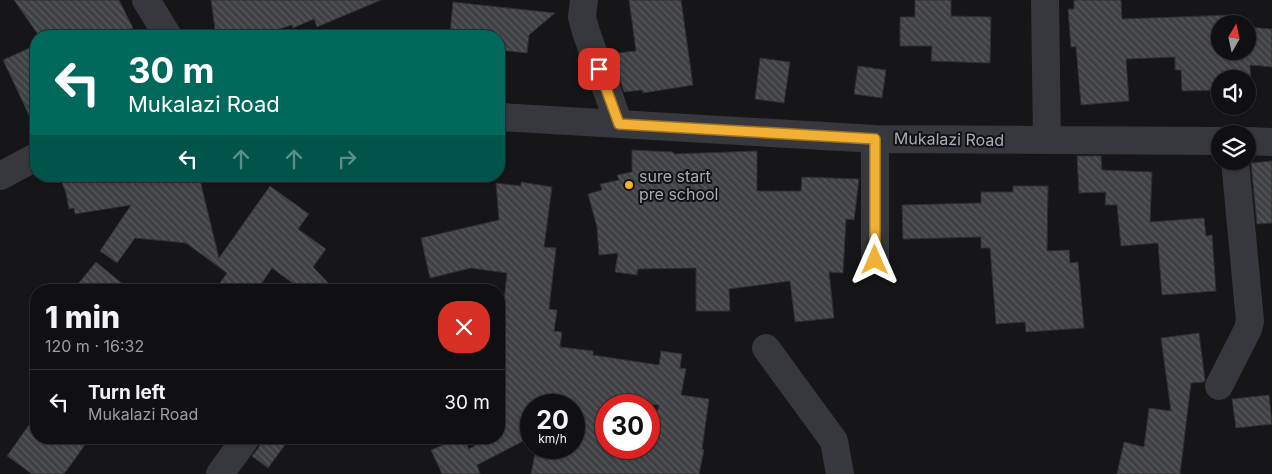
<!DOCTYPE html>
<meta charset="utf-8">
<style>
:root{--surface:#101012;--page:#1e1e20;--text:#f1f3f6;--muted:#9c9d9f;--line:#303032}
body{margin:0;font-family:Inter,sans-serif;background:var(--page);color:var(--text);height:100vh;display:flex;flex-direction:column;font-size:19px;white-space:nowrap}
*{box-sizing:border-box;margin:0}
p{font-size:16px;color:var(--muted)}
.icon{flex:none;width:28px;height:28px;fill:none;stroke:currentColor;stroke-width:2;stroke-linecap:round;stroke-linejoin:round}
.map{position:relative;flex:1;overflow:hidden}
.drawer{position:absolute;left:30px;top:284px;width:475px;height:160px;display:flex;flex-direction:column;background:var(--surface);border-radius:20px;box-shadow:0 1px 4px #0004,0 0 0 1px var(--line)}
.drawer>*{flex:none}
.banner{position:absolute;left:30px;top:30px;width:475px;height:152px;border-radius:20px;box-shadow:0 1px 4px #0004,0 0 0 1px var(--line);background:#00695c;color:#fff;overflow:hidden}
.needle{width:32px;rotate:9deg}
.controls{position:absolute;left:1211px;top:15px;display:grid;gap:10px}
.controls a{display:grid;place-items:center;width:45px;height:45px;border-radius:50%;background:var(--surface);box-shadow:0 1px 4px #0004,0 0 0 1px var(--line);font-size:25px}
.speed{position:absolute;left:520px;top:394px;display:flex;gap:10px;font-size:25px;font-weight:700;text-align:center}
.speed>*{display:grid;place-content:center;width:65px;height:65px;border-radius:50%;background:var(--surface);box-shadow:0 1px 4px #0004,0 0 0 1px var(--line);line-height:1}
.speed small{font-size:12px;font-weight:400}
.speed .limit{border:8px solid #d22;background:#fff;color:#111}
.pin{position:absolute;display:grid;place-items:center;width:42px;height:42px;color:#fff;margin:-21px;border-radius:10px;box-shadow:0 2px 8px #0006}
.me{position:absolute;width:55px;margin:-28px;rotate:0deg;stroke-linejoin:round;filter:drop-shadow(0 0 4px #0008)}
.turn{display:flex;align-items:center;gap:18px;height:105px;padding:0 15px;font-size:22px}
.turn .icon{width:65px;height:65px;stroke-width:2.5}
.turn b{display:block;font-size:35px;line-height:42px}
.lanes{display:flex;align-items:center;height:48px;padding:0 15px;background:#0003;justify-content:center;gap:25px;direction:ltr}
.lanes .off{opacity:.35}
.round{display:grid;place-items:center;flex:none;width:52px;height:52px;border-radius:20px;background:var(--page)}
.overview{display:flex;align-items:center;justify-content:space-between;height:85px;padding:0 15px}
h1{font-size:30px;font-weight:800;line-height:38px}
ul{padding:0;list-style:none}
li{display:flex;align-items:center;gap:15px;height:65px;padding:0 15px;border-top:1px solid var(--line)}
li div{flex:1}
li b{display:block;font-size:19px}
li em{font-style:normal}
.map>svg:first-child{display:block}
.building{fill:url(#building-back-hatch);stroke:#303034;fill-rule:evenodd}
.lines{fill:none;stroke-linecap:round;stroke-linejoin:round}
.minor{stroke:#37383d;stroke-width:28}
.route-casing{stroke:#9d7322;stroke-width:12}
.route{stroke:#f2b134;stroke-width:9}
.poi-dot{fill:#f2b134;stroke:#111113;stroke-width:2}
.labels{text-anchor:middle;dominant-baseline:central;stroke-width:4;stroke-linejoin:round;paint-order:stroke}
.street-label{font-size:16px;fill:#a8adb8;stroke:#111113}
.poi-label{font-size:16px;fill:#a8adb8;stroke:#111113;text-anchor:start}
</style>
<div class="map">
<svg width="1272" height="474" viewBox="0 0 1272 474">
<defs>
<pattern id="building-back-hatch" width="6" height="6" patternUnits="userSpaceOnUse" patternTransform="scale(1.25)"><rect width="6" height="6" fill="#404145"/><path d="M-1 5l2 2M0 0l6 6M5-1l2 2" fill="none" stroke="#595a5e"/></pattern>
</defs>
<rect width="100%" height="100%" fill="#161618"/>
<path class="building" d="M14,0h105l14,28 -18,8h-76z
M211,0h170l-64,27 -3,-8 -21,9 -1,-3 -35,11h-41z
M629,0h52l12,85 -50,8 -1,-3 -18,2 -3,-9 -4,-30 19,-2z
M915,0h36v16l40,1 -1,46 -59,-2 1,-15h-32v-29h15z
M1074,0h47l1,19 110,-4 1,9h-13v27h28v-24l24,2v38l-22,-2 1,24h-3v-10h-28v11l-38,1 -1,-21h-6v-13l-49,2 3,42 -48,4 -5,-58h-5l-3,-38h6z
M453,2l102,11 -26,22 -2,18 -28,-3v-14h-21l-28,-3z
M36,45v85l-33,-70z
M760,58l30,4 -6,41 -29,-4z
M858,66l28,4 -4,28 -28,-4z
M632,150l41,2 1,2 83,-3v40h44l1,-14 57,2 -5,41 -8,-1 -3,54 -14,-1 5,46 -39,4 -5,-41 -61,8 1,22h-34v-43l-58,1 -1,6 -22,-3 3,-19 -19,2 -2,-28 -9,-33 14,-4 -2,-6 19,-4 -2,-5 15,-3z
M1077,156h24l1,14 50,2 -2,50 54,-4 2,18 6,-1 4,56 -54,4 -4,-52 -37,3 -4,-41h-12l1,-13 -27,1z
M1272,161v62l-15,1 -6,-61z
M79,176h52l2,6 22,-6h44l20,82 51,-72 39,28 -11,15 28,20 -13,18 22,23h-33l-30,-22 -15,22h-42l12,-17 -41,-30 -51,-5 -18,25 -17,-12 31,-46 -56,9 -1,-6 -5,1 -3,-16 -4,-10z
M521,182l31,5 -8,60 12,1 -7,61 8,1 -3,21 8,1 -2,15 33,4v4l66,10 2,-14 21,3 -2,14 6,1 -5,26 28,4 -7,50 2,1 -5,24h-168l5,-26h38v-43h-43v32l-54,28 3,9h-38l-11,-24 29,-12h4l5,11 19,-11h11v-90l8,-75 -36,-5 -41,10 -9,-40 78,-18 -3,-37 25,3zM606,405h53l-10,43h-43z
M1013,186h35l-1,65 22,-1 1,13 8,-1 6,66 -58,4 -1,-10 -29,2 -6,-76h-9v-11l-78,2 -1,-34 79,-2v-11h32z
M96,262l34,28h-57z
M1199,333l6,47 -1,2 -13,1 -11,91h-63l7,-32 20,5 5,-39 22,3 -10,-73z
M1269,395l3,29 -36,4 -4,-29z
M36,415v23h54l-26,36h-32l-25,-18z
M262,438h28l-22,30 -16,-12 7,-9z"/>
<g class="lines">
<path class="minor" d="M146,0l22,36
M584,0l-2,17 4,15 33,92
M1045,0l2,140
M499,117l376,22 345,2
M1248,141l24,1
M0,176l36,-19
M875,260v-121
M766,348l68,93 6,33
M1219,386l29,-57 2,-8 -15,-160
M220,474l26,-36"/>
</g>
<g class="lines">
<defs>
<path id="route" d="M599,69l20,55 256,15v121"/>
</defs>
<use href="#route" class="route-casing"/>
<use href="#route" class="route"/>
</g>
<circle class="poi-dot" cx="629" cy="185" r="5"/>
<g class="labels">
<g class="street-label">
<text transform="translate(949 139) rotate(1)">Mukalazi Road</text>
</g>
<g class="poi-label">
<text x="639" y="176">sure start<tspan x="639" dy="18">pre school</tspan></text>
</g>
</g>
</svg>
<div class="controls">
<a><svg class="needle" viewBox="-14 -14 28 28"><path d="M0-13l5 13h-10z" fill="#e53935"/><path d="M0 13l5-13h-10z" fill="#9c9d9f"/></svg></a>
<a><svg class="icon" aria-label="sound" viewBox="0 0 24 24"><path d="M4 9h4l5-4v14l-5-4H4zM17 9q2 3 0 6"/></svg></a>
<a><svg class="icon" aria-label="layers" viewBox="0 0 24 24"><path d="M12 4l9 5-9 5-9-5zM3 14l9 5 9-5"/></svg></a>
</div>
<div class="speed"><div>20<small>km/h</small></div><div class="limit">30</div></div>
<div class="pin" style="left:599px;top:69px;background:#d93025"><svg class="icon" aria-label="arrive" viewBox="0 0 24 24"><path d="M6 21V4h12l-3 4 3 4H6"/></svg></div>
<svg class="me" style="left:875px;top:260px" viewBox="-20 -20 40 40"><path d="M0-17L14 15 0 8-14 15z" fill="#f2b134" stroke="#fff" stroke-width="4"/></svg>
<div class="banner">
<div class="turn"><svg class="icon" aria-label="left" viewBox="0 0 24 24"><path d="M17 20v-9H6M10 6l-5 5 5 5"/></svg><div><b>30 m</b>Mukalazi Road</div></div>
<div class="lanes"><svg class="icon" aria-label="left" viewBox="0 0 24 24"><path d="M17 20v-9H6M10 6l-5 5 5 5"/></svg><svg class="icon off" aria-label="ahead" viewBox="0 0 24 24"><path d="M12 20V5M6 11l6-6 6 6"/></svg><svg class="icon off" aria-label="ahead" viewBox="0 0 24 24"><path d="M12 20V5M6 11l6-6 6 6"/></svg><svg class="icon off" aria-label="right" viewBox="0 0 24 24"><path d="M7 20v-9h11M14 6l5 5-5 5"/></svg></div>
</div>
<section class="drawer">
<div class="overview"><div><h1>1 min</h1><p>120 m · 16:32</p></div><a class="round" style="background:#d93025;color:#fff"><svg class="icon" aria-label="close" viewBox="0 0 24 24"><path d="M6 6l12 12M18 6L6 18"/></svg></a></div>
<ul>
<li><svg class="icon" aria-label="left" viewBox="0 0 24 24"><path d="M17 20v-9H6M10 6l-5 5 5 5"/></svg><div><b>Turn left</b><p>Mukalazi Road</p></div><em>30 m</em></li>
</ul>
</section>
</div>
